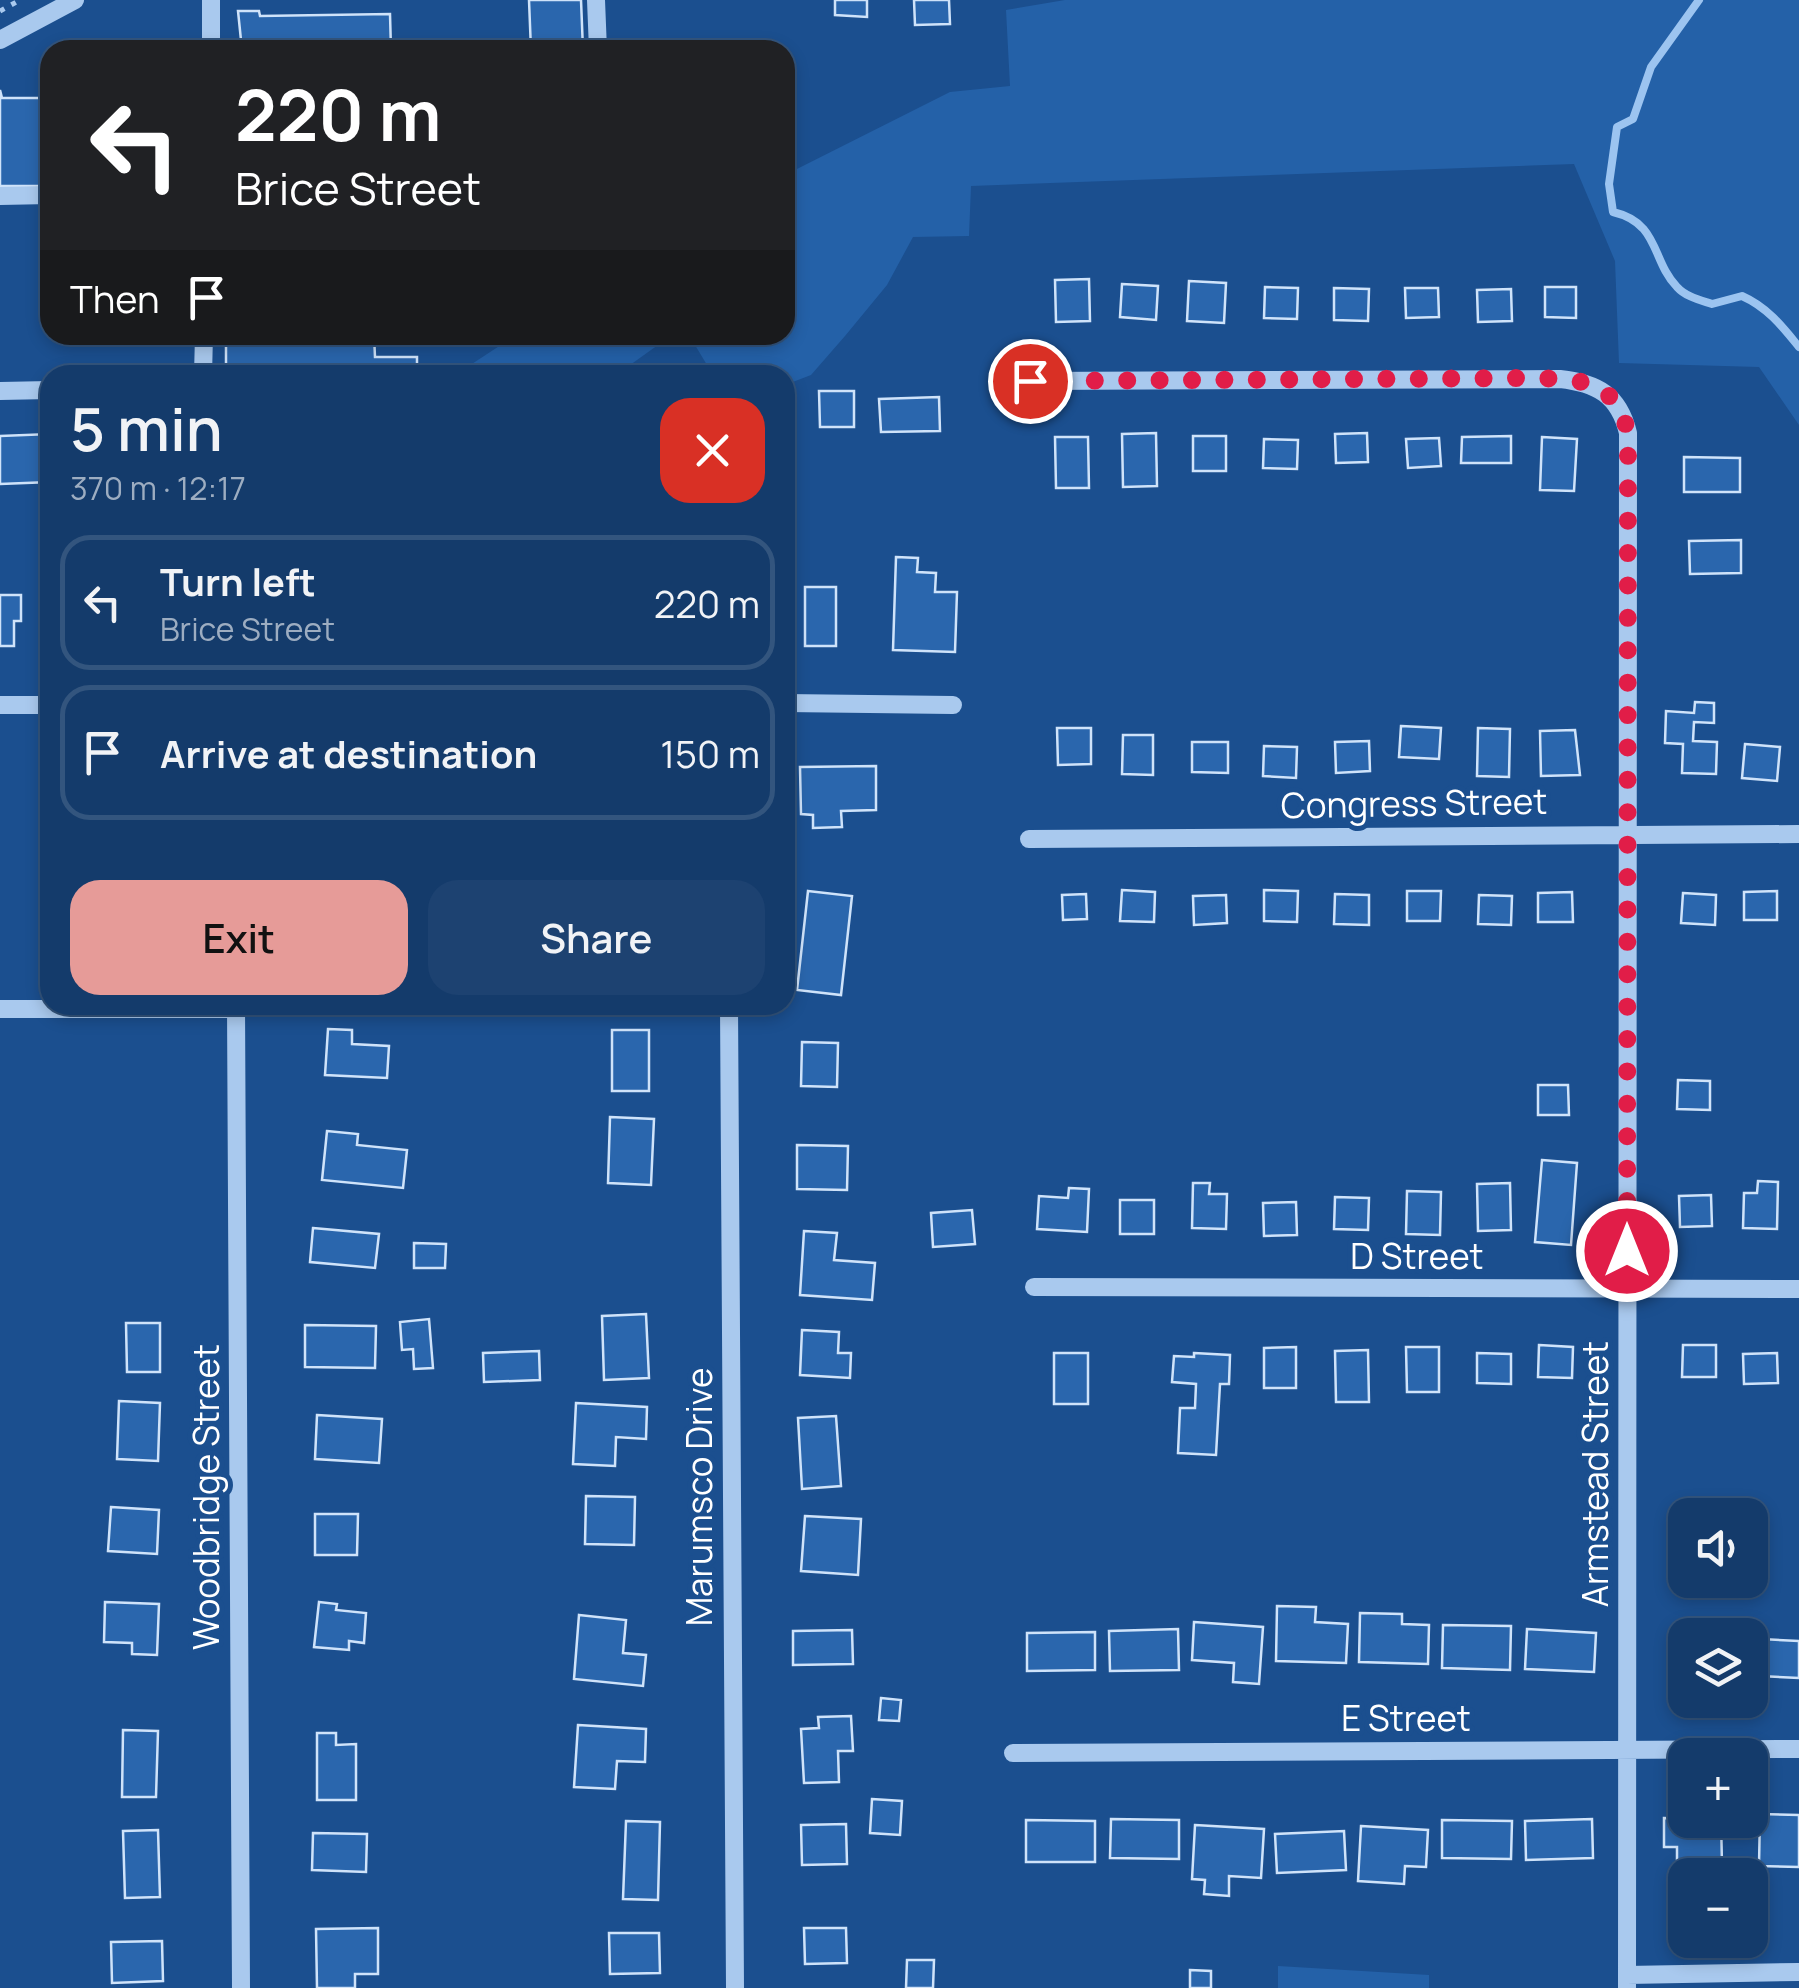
<!DOCTYPE html>
<meta charset="utf-8">
<style>
:root{--surface:#143b6b;--page:#1d4271;--text:#f1f3f6;--muted:#9dadc1;--line:#33557e;--accent:#e69b98}
body{margin:0;font-family:Manrope,sans-serif;background:var(--page);color:var(--text);height:100vh;display:flex;flex-direction:column;font-size:38px;white-space:nowrap}
*{box-sizing:border-box;margin:0}
p{font-size:32px;color:var(--muted)}
.icon{flex:none;width:55px;height:55px;fill:none;stroke:currentColor;stroke-width:2;stroke-linecap:round;stroke-linejoin:round}
.map{position:relative;flex:1;overflow:hidden}
.side{position:absolute;left:40px;top:365px;width:755px;height:650px;display:flex;flex-direction:column;background:var(--surface);border-radius:30px;box-shadow:0 5px 15px #0003,0 0 0 2px var(--line)}
.side>*{flex:none}
.hud{position:absolute;left:40px;top:40px;width:755px;height:305px;border-radius:30px;box-shadow:0 5px 15px #0003,0 0 0 2px var(--line);background:#202124;color:#fff;overflow:hidden}
.buttons{position:absolute;left:1668px;top:1498px;display:grid;gap:20px}
.buttons a{display:grid;place-items:center;width:100px;height:100px;border-radius:20px;background:var(--surface);box-shadow:0 5px 15px #0003,0 0 0 2px var(--line);font-size:50px}
.pin{position:absolute;display:grid;place-items:center;width:85px;height:85px;color:#fff;margin:-42px;border:5px solid #fff;border-radius:50%;box-shadow:0 2px 10px #0007}
.me{position:absolute;width:110px;margin:-55px;rotate:0deg;stroke-linejoin:round;filter:drop-shadow(0 0 8px #0008)}
.turn{display:flex;align-items:center;gap:35px;height:210px;padding:0 30px;font-size:45px}
.turn .icon{width:130px;height:130px;stroke-width:2.5}
.turn b{display:block;font-size:70px;line-height:85px}
.then{display:flex;align-items:center;height:95px;padding:0 30px;background:#0003;gap:20px;font-size:38px}
.round{display:grid;place-items:center;flex:none;width:105px;height:105px;border-radius:30px;background:var(--page)}
.head{display:flex;align-items:center;justify-content:space-between;height:170px;padding:0 30px}
h1{font-size:60px;font-weight:600;line-height:75px}
.action{display:flex;gap:20px;margin-top:auto;padding:20px 30px}
.action a{flex:1;height:115px;border-radius:30px;background:var(--accent);color:#111;font-size:40px;font-weight:600;line-height:115px;text-align:center}
.action a+a{background:var(--page);color:var(--text)}
ul{padding:0;list-style:none}
li{display:flex;align-items:center;gap:30px;height:135px;margin:0 20px 15px;padding:0 10px;border:5px solid var(--line);border-radius:30px}
li div{flex:1}
li b{display:block;font-size:38px}
li em{font-style:normal}
.map>svg:first-child{display:block}
.green{fill:#2461a8}
.lines{fill:none;stroke-linecap:round;stroke-linejoin:round}
.stream{stroke:#9cc4f0;stroke-width:8}
.building{fill:#2a66ad;stroke:#cfe3fa;stroke-width:2.5}
.path{stroke:#a9c9ee;stroke-width:5;stroke-dasharray:5 8;stroke-linecap:butt}
.minor{stroke:#a9c9ee;stroke-width:18}
.route{stroke:#e11d48;stroke-width:18;stroke-dasharray:0 32.4}
.labels{text-anchor:middle;dominant-baseline:central;stroke-width:10;stroke-linejoin:round;paint-order:stroke}
.street-label{font-size:35px;fill:#fff;stroke:#1b4f8f}
</style>
<div class="map">
<svg width="1799" height="1988" viewBox="0 0 1799 1988">
<rect width="100%" height="100%" fill="#1b4f8f"/>
<path class="green" d="M1065,0h734v425l-40,-58 -140,-4 -4,-102 -41,-97 -603,22 -2,50 -56,1 -26,48 -42,51 -34,39 -26,10v-10h-72l-21,-35 -34,5 -42,30h-161l61,-40h269v-160l165,-83 60,-6 -4,-76z
M1278,1966l151,9v13h-151z"/>
<g class="lines">
<path class="stream" d="M1699,0l-48,67 -18,52 -16,8 -8,57 4,28c47,11 38,48 64,75 9,10 23,13 35,17l30,-8c25,11 40,30 57,51"/>
</g>
<path class="building" d="M529,0h52l2,50h-52z
M835,0h32v17l-32,-2z
M914,0h35l1,24 -35,1z
M238,11h21l1,5 130,-2 1,36h-149z
M0,90l2,8h48v88h-50z
M1089,279l1,42 -34,1 -1,-42z
M1189,281l37,2 -2,40 -37,-2z
M1122,284l36,2 -2,34 -36,-3z
M1265,287l33,1 -1,31 -33,-1z
M1545,287h31v31l-31,-1z
M1334,288l35,1 -1,32 -34,-1z
M1405,288h33l1,29 -33,1z
M1511,289l1,32 -34,1 -1,-32z
M226,335h148l1,22h42v18h-191z
M819,391h35v36h-34z
M939,397l1,34 -59,1 -2,-33z
M1156,433l1,53 -34,1 -1,-53z
M1367,433l1,29 -32,1 -1,-29z
M50,434v48l-50,2v-48z
M1193,436h33v35h-33z
M1511,436v27h-50l1,-26z
M1055,437h33l1,51h-33z
M1542,437l35,2 -3,52 -34,-1z
M1439,438l2,28 -33,2 -2,-29z
M1264,439l34,1 -1,29 -34,-1z
M1684,457l56,1v34h-56z
M1741,540v33l-51,1 -1,-33z
M896,557l22,1 -1,14 19,1 -1,19h22l-2,60 -62,-2z
M805,587h31v59h-31z
M0,595h21v26h-7v25h-14z
M1695,702l19,1v20l-20,-1 -1,19 24,1 -1,32 -34,-1 1,-29 -18,-1 1,-32 28,2z
M1401,726l40,2 -2,31 -40,-2z
M1057,728h34v36l-33,1z
M1478,728l32,1 -1,48 -32,-1z
M1575,730l5,45 -39,1 -1,-45z
M1123,735h30v40l-31,-1z
M1369,741l1,30 -34,2 -1,-31z
M1192,742h36v31l-36,-1z
M1745,744l35,3 -3,34 -35,-3z
M1264,746l33,1 -1,31 -33,-2z
M876,766v44l-35,1 1,16 -29,1v-13l-12,-1 -1,-47z
M1122,890l33,2 -1,30 -34,-1z
M1264,890l34,1 -1,31 -33,-1z
M808,891l44,5 -11,99 -44,-5z
M1407,891h34l-1,30h-33z
M1777,891v29h-33v-28z
M1572,892l1,30h-35v-29z
M1683,893l33,2 -1,30 -34,-2z
M1086,894l1,25 -24,1 -1,-25z
M1335,894l34,1v30l-35,-1z
M1226,895l1,28 -33,2 -1,-29z
M1479,895l33,1 -1,29 -33,-1z
M328,1029l24,1v14l37,2 -2,32 -62,-3z
M612,1030h37v61h-37z
M802,1042l36,1 -1,44 -36,-1z
M1678,1080l32,1v29l-33,-1z
M1538,1085h30l1,30h-31z
M610,1117l44,2 -3,66 -43,-2z
M327,1131l31,3 -1,11 50,5 -4,38 -81,-8z
M797,1145l51,1 -1,44 -50,-1z
M1542,1160l35,3 -6,82 -36,-3z
M1758,1181l20,1 -1,47 -34,-1 1,-35h13z
M1193,1183h17l-1,11h18l-1,35 -34,-1z
M1510,1183l1,47 -33,1 -1,-47z
M1069,1188l20,1 -2,43 -50,-3 2,-33 29,2z
M1407,1191l34,1 -1,43 -34,-1z
M1711,1195l1,31 -32,1 -1,-31z
M1335,1197l34,1 -1,32 -34,-1z
M1120,1200h34v34h-34z
M1296,1202l1,33 -33,1 -1,-33z
M972,1210l3,34 -42,3 -2,-34z
M313,1228l66,6 -4,34 -65,-6z
M804,1231l33,2 -3,27 41,3 -3,37 -72,-5z
M414,1243l32,1 -1,24h-31z
M646,1314l3,64 -45,2 -2,-64z
M429,1319l4,49 -19,1 -1,-20 -11,1 -2,-28z
M126,1323h34v49h-33z
M305,1325l71,1 -1,42 -70,-1z
M802,1330l37,2 -1,21h13l-1,25 -50,-3z
M1539,1345l34,2 -1,31 -34,-1z
M1683,1345h33v32h-34z
M1296,1347v41h-32v-40z
M1406,1347h33v45h-32z
M1368,1350l1,52h-33l-1,-51z
M539,1351l1,29 -56,2 -1,-29z
M1054,1353h34v51h-34z
M1194,1353l36,2 -1,29h-9l-4,71 -38,-2 2,-45h15l1,-24 -24,-2 2,-26 20,1z
M1477,1353l34,1v30l-34,-1z
M1777,1353l1,30 -34,1 -1,-30z
M119,1401l41,2 -2,58 -41,-2z
M576,1403l71,4 -1,32 -30,-2 -1,29 -42,-2z
M317,1415l65,4 -3,44 -64,-4z
M836,1416l5,70 -39,3 -4,-71z
M586,1496l49,1 -1,48 -49,-1z
M111,1507l48,3 -2,44 -49,-3z
M315,1514h43l-1,41h-42z
M805,1516l56,3 -3,56 -57,-4z
M105,1602l54,2 -2,51 -25,-1v-11l-28,-1z
M319,1602l18,2 -1,6 30,3 -2,30 -15,-2v9l-35,-3z
M1277,1606l39,1 -1,15 33,2 -2,39 -70,-2z
M1360,1613l42,1v10l27,1 -1,39 -69,-2z
M579,1615l47,5 -3,33 23,2 -3,31 -69,-7z
M1194,1622l69,5 -4,57 -26,-2 1,-19 -42,-3z
M1443,1625l68,1 -1,44 -68,-2z
M1178,1629l1,41 -69,1 -1,-40z
M1527,1629l69,4 -2,39 -69,-3z
M852,1630l1,34 -60,1v-34z
M1095,1632v38l-68,1v-38z
M1676,1639l9,1v36h-10z
M1761,1639l38,2v37l-39,-2z
M881,1698l20,2 -2,21 -20,-1z
M851,1716l2,35h-15l1,31 -35,1 -3,-54 18,-1 -1,-11z
M578,1725l68,4 -1,33 -28,-1 -2,28 -41,-2z
M123,1730l35,1 -2,66h-34z
M317,1733h19v12l20,-1v56h-39z
M872,1799l30,2 -2,34 -30,-2z
M1760,1814l39,1v52l-40,-1z
M1664,1818l57,2 1,45h-45v-18h-13z
M1111,1819l68,1v39l-69,-1z
M1592,1819l1,39 -67,2 -1,-39z
M1026,1820l69,1v41h-69z
M1442,1820l70,1 -1,38 -69,-1z
M626,1821l34,1 -2,78 -35,-1z
M846,1824l1,40 -45,1 -1,-40z
M1195,1825l69,4 -3,49 -32,-2v20l-25,-2 1,-14 -13,-1z
M1361,1826l67,4 -2,37 -21,-1 -1,18 -46,-3z
M158,1830l2,67 -35,1 -2,-67z
M1344,1831l2,39 -69,3 -2,-39z
M313,1833l54,1 -1,38 -54,-2z
M378,1928v46h-23v14h-38l-1,-59z
M804,1928h42l1,35 -42,1z
M609,1933h50l1,40 -50,1z
M162,1941l1,40 -51,2 -1,-41z
M907,1960h27l-1,28h-27z
M1190,1970l21,1v17h-21z"/>
<g class="lines">
<path class="path" d="M0,11l20,-11"/>
<path class="minor" d="M211,0v50
M596,0l2,50
M0,40l75,-40
M0,196l50,-1
M203,375l1,-40
M1030,381l530,-2c37,4 59,16 68,54l-1,1555
M0,391l50,-1
M785,703l168,2
M0,705h50
M1029,839l770,-5
M236,1005l5,983
M729,1005l6,983
M0,1009h236
M1034,1287l765,2
M1013,1753l786,-4
M1627,1975l172,-3"/>
</g>
<g class="lines">
<path class="route" d="M1030,381l500,-3c48,1 85,0 98,55l-1,818"/>
</g>
<g class="labels">
<g class="street-label">
<text transform="translate(1414 803) rotate(-1)">Congress Street</text>
<text x="1417" y="1256">D Street</text>
<text transform="translate(1595 1474) rotate(-90)">Armstead Street</text>
<text transform="translate(206 1497) rotate(-90)">Woodbridge Street</text>
<text transform="translate(699 1497) rotate(-90)">Marumsco Drive</text>
<text x="1406" y="1718">E Street</text>
</g>
</g>
</svg>
<div class="buttons">
<a><svg class="icon" aria-label="sound" viewBox="0 0 24 24"><path d="M4 9h4l5-4v14l-5-4H4zM17 9q2 3 0 6"/></svg></a>
<a><svg class="icon" aria-label="layers" viewBox="0 0 24 24"><path d="M12 4l9 5-9 5-9-5zM3 14l9 5 9-5"/></svg></a>
<a>+</a>
<a>−</a>
</div>
<div class="pin" style="left:1030px;top:381px;background:#d93025"><svg class="icon" aria-label="arrive" viewBox="0 0 24 24"><path d="M6 21V4h12l-3 4 3 4H6"/></svg></div>
<svg class="me" style="left:1627px;top:1251px" viewBox="-20 -20 40 40"><circle r="17" fill="#e11d48" stroke="#fff" stroke-width="3"/><path d="M0-11L8 9 0 5-8 9z" fill="#fff"/></svg>
<div class="hud">
<div class="turn"><svg class="icon" aria-label="left" viewBox="0 0 24 24"><path d="M17 20v-9H6M10 6l-5 5 5 5"/></svg><div><b>220 m</b>Brice Street</div></div>
<div class="then">Then<svg class="icon" aria-label="arrive" viewBox="0 0 24 24"><path d="M6 21V4h12l-3 4 3 4H6"/></svg></div>
</div>
<section class="side">
<div class="head"><div><h1>5 min</h1><p>370 m · 12:17</p></div><a class="round" style="background:#d93025;color:#fff"><svg class="icon" aria-label="close" viewBox="0 0 24 24"><path d="M6 6l12 12M18 6L6 18"/></svg></a></div>
<ul>
<li><svg class="icon" aria-label="left" viewBox="0 0 24 24"><path d="M17 20v-9H6M10 6l-5 5 5 5"/></svg><div><b>Turn left</b><p>Brice Street</p></div><em>220 m</em></li>
<li><svg class="icon" aria-label="arrive" viewBox="0 0 24 24"><path d="M6 21V4h12l-3 4 3 4H6"/></svg><div><b>Arrive at destination</b></div><em>150 m</em></li>
</ul>
<div class="action"><a>Exit</a><a>Share</a></div>
</section>
</div>
